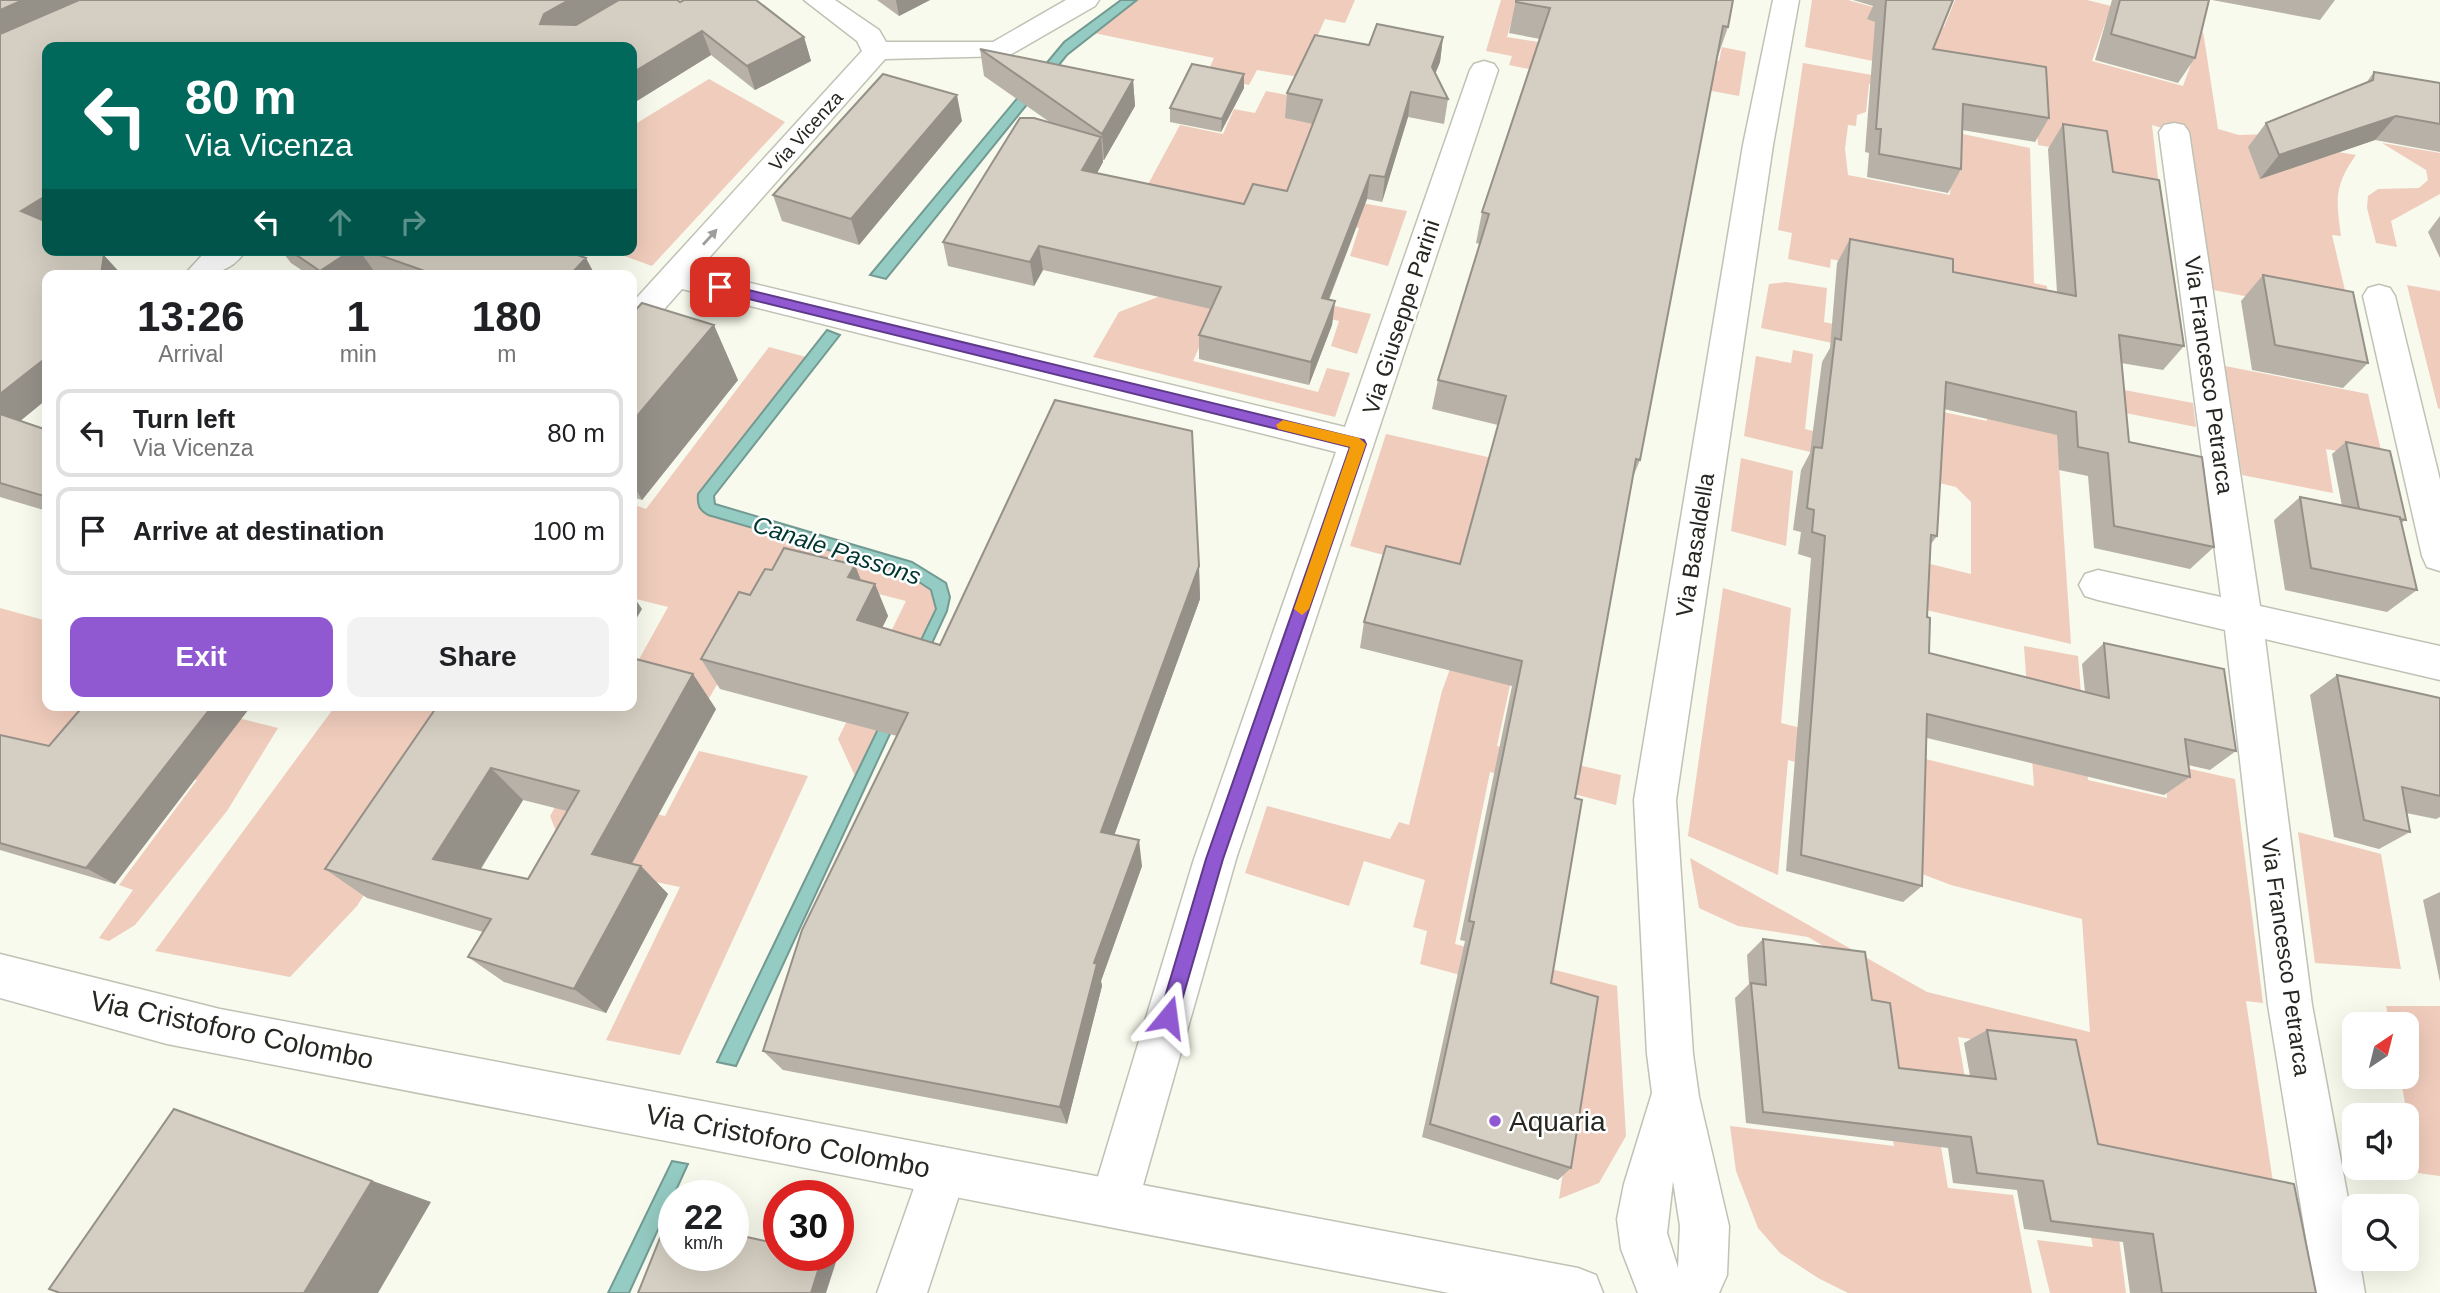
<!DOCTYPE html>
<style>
:root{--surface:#fff;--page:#f2f2f2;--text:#202124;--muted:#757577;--line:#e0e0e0;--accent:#9059d1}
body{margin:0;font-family:Helvetica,sans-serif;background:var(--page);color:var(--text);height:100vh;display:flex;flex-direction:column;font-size:26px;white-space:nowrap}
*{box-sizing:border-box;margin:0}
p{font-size:23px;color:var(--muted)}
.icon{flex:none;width:38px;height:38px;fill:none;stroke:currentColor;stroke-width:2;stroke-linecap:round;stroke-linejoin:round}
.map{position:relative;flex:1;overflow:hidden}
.sheet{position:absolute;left:42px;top:270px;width:595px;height:441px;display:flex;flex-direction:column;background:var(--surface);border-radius:14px;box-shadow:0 7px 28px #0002}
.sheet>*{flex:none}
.top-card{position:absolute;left:42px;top:42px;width:595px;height:214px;border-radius:14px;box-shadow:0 7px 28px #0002;background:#00695c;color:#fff;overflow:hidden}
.needle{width:46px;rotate:35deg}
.controls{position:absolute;left:2342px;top:1012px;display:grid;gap:14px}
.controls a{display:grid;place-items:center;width:77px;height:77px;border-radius:14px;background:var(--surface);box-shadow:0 7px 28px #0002;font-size:35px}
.speed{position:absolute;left:658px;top:1180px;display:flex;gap:14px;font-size:35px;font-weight:700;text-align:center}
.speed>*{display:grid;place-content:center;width:91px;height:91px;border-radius:50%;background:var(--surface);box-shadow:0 7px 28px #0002;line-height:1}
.speed small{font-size:18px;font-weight:400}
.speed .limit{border:10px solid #d22;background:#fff;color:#111}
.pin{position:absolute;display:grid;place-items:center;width:60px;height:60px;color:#fff;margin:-30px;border-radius:14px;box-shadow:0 4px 10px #0006}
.me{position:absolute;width:77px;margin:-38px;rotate:16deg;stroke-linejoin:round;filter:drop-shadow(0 0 5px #0008)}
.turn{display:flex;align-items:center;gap:24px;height:147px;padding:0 28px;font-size:32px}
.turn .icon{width:91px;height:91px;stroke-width:2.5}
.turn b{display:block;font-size:49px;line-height:60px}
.lanes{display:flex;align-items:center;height:66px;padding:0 28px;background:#0003;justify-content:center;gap:35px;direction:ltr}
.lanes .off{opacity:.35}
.eta{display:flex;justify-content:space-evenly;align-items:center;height:119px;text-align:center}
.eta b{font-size:42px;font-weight:700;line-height:49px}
.button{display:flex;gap:14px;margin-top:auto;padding:14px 28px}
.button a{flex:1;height:80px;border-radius:14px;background:var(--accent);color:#fff;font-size:28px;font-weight:700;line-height:80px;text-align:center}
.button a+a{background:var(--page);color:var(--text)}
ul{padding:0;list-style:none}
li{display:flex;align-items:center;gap:21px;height:88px;margin:0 14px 10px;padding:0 14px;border:4px solid var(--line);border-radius:14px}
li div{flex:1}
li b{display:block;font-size:26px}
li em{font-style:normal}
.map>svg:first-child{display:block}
.green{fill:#f0ccbc}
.water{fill:#94cbc2;stroke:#739a92;stroke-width:2}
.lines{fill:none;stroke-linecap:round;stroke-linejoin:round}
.minor-casing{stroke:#bfc2b4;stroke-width:3}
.major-casing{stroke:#bfc2b4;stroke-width:3}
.minor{fill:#fff;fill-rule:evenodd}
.major{fill:#fff;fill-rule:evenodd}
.wall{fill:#b7b1a7;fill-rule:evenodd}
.shaded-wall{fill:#959088}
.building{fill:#d5cec2;stroke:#959088;stroke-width:2;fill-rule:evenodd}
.oneway{fill:#9e9e9c}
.route{fill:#9059d1;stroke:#5e3a88;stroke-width:2}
.slow{fill:#f59e0b}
.poi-dot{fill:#9059d1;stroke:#fff;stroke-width:2.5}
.labels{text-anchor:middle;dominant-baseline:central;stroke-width:5;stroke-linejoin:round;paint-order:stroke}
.far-street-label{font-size:19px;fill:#272722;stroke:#fff}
.street-label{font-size:23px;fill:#272722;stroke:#fff}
.water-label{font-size:24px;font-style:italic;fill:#003630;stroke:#fff}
.near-street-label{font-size:28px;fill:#272722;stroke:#fff}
.near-poi-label{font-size:28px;fill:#272722;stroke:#fff;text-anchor:start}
</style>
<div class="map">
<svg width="2440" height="1293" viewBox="0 0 2440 1293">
<rect width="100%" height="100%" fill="#f7faec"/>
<path class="green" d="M1137,0h218l-10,23 -20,-4 -26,58 -42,-7 -8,15 -43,-9 8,-18 -120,-25z
M1501,0h17l-11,37 90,14 58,-51 41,57 23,4 3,-14 24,5 -7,44 -119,-22 -4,13 -107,-22 3,-9 -26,-5z
M1812,0h36l96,27 11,-27h132l24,6 -19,55 91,25 20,-55 15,98 21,6 30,-1 33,12 54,9c-22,31 -20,44 -15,81l-9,-1 19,81 -138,-26 -25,-154 -36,-11 7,62 -59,-17 -3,-15 -59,-10 -4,-57 -50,-4 -179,-37z
M1803,63l75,13 1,9 -10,-1 -3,28 -9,3 -1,11 -8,-1 -3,24 3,26 102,20 3,-63 77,16 4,135 13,3 24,358 -153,-36v-47l53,13v-72l-15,-15 -212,-51 12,-80 35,7 2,-13 20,4 -8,75 125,31 3,-50 54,11 1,-45 -227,-48 8,-44 17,-2 41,6 -3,34 187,39 1,-64 -181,-38 -1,9 -42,-9 4,-26 -14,-3z
M709,79l76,43 -133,144 -44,-16h24v-124z
M1266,91l58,11 -31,89 114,20 -19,55 -38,-10 9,-28 -108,-23 -113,-2 42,-78 43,9 11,-25 21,4z
M2382,143l58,10v41l-49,27 6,26 -21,-4 -9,-35 1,-12 10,-7 41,-1 9,-8 -2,-10z
M1181,272l190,42 -14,40 -26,-8 8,-25 -116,-27 -30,67 125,31 9,-24 23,5 -15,44 -242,-60 26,-45 52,-20z
M2407,285l33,6v118l-2,-1z
M769,347l37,10 -108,137 10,21 196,57 27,18 5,19 -81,167 -17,-37 68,-138 -122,-31 -76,130 -77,108 34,8 34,-65 109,25 -128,279 -74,-15 74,-153 -111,-23 -19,-48 63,-111h19v-33l36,-65 -36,-9v-94l14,5z
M2225,366l143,28 15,65 -57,-10 7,44 -91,-18z
M2082,382l111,21 3,24 -111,-22z
M1386,434l145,33 16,46 -50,233 124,29 -5,30 -126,-33 -35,172 162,42 9,150 -27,47 -40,16 29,-189 -168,-46 7,-33 -14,-4 12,-47 -61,-19 -15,45 -104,-33 22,-67 123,33 9,-17 10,3 33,-134 8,-22 53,-82 -153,-41z
M1741,458l52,13 -7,75 -55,-15z
M1723,588l68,20 -10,115 253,63 -10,-140 54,10 10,124 79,18 -3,-35 71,16 28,224 -17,-2 28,188 -165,-29 17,133h-76l-13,-53 56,7 -39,-195 -96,-15 8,47 -36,-3 18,107 65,7 19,98h-184l-30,-15 -38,-25 -22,-25 -22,-57 -6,-45 164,20 -20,-133 -21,-50 -45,-26 -70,-11 -39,-18 -9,-50 237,134 163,40 -8,-113 -131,-34 -37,-14v-77l-126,-34 -10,115 -90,-39z
M0,608l47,13v84h140l91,23 -51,83 -92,114 -26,16 -10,-3 34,-48 -14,-5 78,-105 -109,-32 -28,6 -60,-16z
M336,705h150l-129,201 -67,71 -135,-26z
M2298,832l83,22 20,115 -86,-6z
M2386,1006h54v170l-22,-3 -18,-97h6v-52h-16z"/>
<path class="water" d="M1121,0h16l-70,55 -181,224 -16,-4 194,-233z
M827,330l13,5 -126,161 1,8 197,58 34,21 4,14 -3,14 -211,455 -19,-4 219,-453 -5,-19 -27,-18 -196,-57c-9,-5 -11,-10 -10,-21z
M672,1161l16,3 -59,129h-21z"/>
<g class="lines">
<defs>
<path id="minor" d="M804,0h31l44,30 7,12h107l73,-42h33l-4,6 -87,50 -123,3 -185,209 5,4 640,155 125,-357 4,-6 10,-3 10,3 4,6 -262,789 -98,344 -7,17 -17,7 -17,-7 -7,-17 104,-344 142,-407 -654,-163 -38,43 -12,4v-33l230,-252 -5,-10z
M1773,0h26l-26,145 -97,655 17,254 6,43 30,129 -2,49 -8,18h-81l-17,-44 -4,-30 7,-35 28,-91 -5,-39 -13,-254 109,-655zM1673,1181l7,45 -2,42 -11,-35z
M2174,123l10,2 5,7 71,474 180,40v34l-175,-41 47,366 42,226v27h5l6,35h-50l-47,-288 -43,-375 -127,-30 -13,-4 -6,-11 6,-11 13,-4 123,27 -62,-465 5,-7z
M207,250h39c-15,24 -37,25 -62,25z
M2379,285l11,3 5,8 45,184v91l-13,-4 -5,-11 -59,-260 5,-8z
M943,1147l17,7 7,17 -40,122h-50l49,-139z"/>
<path id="major" d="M0,954l220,55 1358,259 18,7 7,18h-154l-1282,-249 -167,-46z"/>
</defs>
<use href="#minor" class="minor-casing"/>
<use href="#major" class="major-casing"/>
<use href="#minor" class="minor"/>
<use href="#major" class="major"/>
</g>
<path class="wall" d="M0,0l680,2 124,35 7,24 -56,29 -44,-35 -79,49v-57h-585v203h52l23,25h-75v124l-27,22 27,9v81l-47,-14z
M877,0h53l-31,16z
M1516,0l212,27 -11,32 -77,401 -7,17 -58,321 -24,185 20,185 -13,12 -136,-43 43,-196 -5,-1 52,-254 -152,-38 4,-26 96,-58 38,-139 -66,-16 6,-29 42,-136 -4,-1 6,-31 58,-173 -31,-6z
M1853,0h100l-20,49 116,69 -14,24 -73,-12 -1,39 -13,24 -81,-16 2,-24 -4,-1 10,-130 -8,-3 6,-13z
M2112,0h97l-14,58 -17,25 -83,-23z
M2212,0h123l-15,20z
M1443,37l-3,25 -5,11 13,26 -4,25 -36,-7 -26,85 -15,-3 -38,101 6,1 -3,24 -23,60 -110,-26v-24l12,-26 -168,-39 -9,16 -86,-20 -5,-24 108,-119 -67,-47 -4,-27 153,31 2,26 -31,54h-1v2l-6,11 147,31 43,-13 26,-67 -28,-6 2,-25 82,-48z
M2374,72l66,11v69l-65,-12 -115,39 -12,-32 18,-24 100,-40z
M1244,88l-23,44 -51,-10v-14z
M962,121l-103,124 -77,-24 -9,-26z
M2063,124l50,48 71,174 -21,24 -42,-7 8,79 85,105 -24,22 -96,-21 -6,-72 -29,-6 -2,-35 -113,-26 -7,127 -6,8 -4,73 2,36 156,39 -3,-28 22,-21 132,108 -26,19 -22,-5 2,12 -26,18 -237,-57 -5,148 -19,16 -117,-31 25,-313 -13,-4 3,-22 -8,-2 8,-60 9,-17 12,-91 8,-14 7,-85 13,-24 103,33 104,20 -9,-143z
M2440,216v42l-12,-26z
M281,250h282l32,25h-211l-10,-4 -6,4h-59l-18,-12z
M2263,275l105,88 -25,25 -91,-18 -11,-69z
M632,314l106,66 -96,120 -10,-3z
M2346,442l60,78 -5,3 16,67 -30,22 -102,-22 -11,-70 26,-23 42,9 -10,-52z
M1199,566l1,33 -86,236 28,31 -41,115 1,5 -35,138 -284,-54 -20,-19 134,-315 -177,-47 -19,-30 160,-79 14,4 13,32 -6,12 58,17z
M2337,675l103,23v119l-4,2 -30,-6 4,19 -31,17 -45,-12 -24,-142z
M438,705l278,4 -84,155 9,2 27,28 -62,119 -102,-31 -36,-25 15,-25 -116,-34 -42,-29zM523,800l44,11 -39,68 -47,-10z
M0,735l49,11 66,138 -115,-34z
M2440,892v90l-17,-82z
M1763,939l109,61 27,68 71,8 -6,-33 23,-13 111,114 218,149h-186l-7,-51 -99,-13 -7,-39 -64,-7 -5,-35 -202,-25 -11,-125 14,-14 -2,-29z"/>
<path class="shaded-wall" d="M23,0h73l-96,44v-34z
M569,0h54l-67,39 -16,-15 4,-10z
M896,0h34l-31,16z
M702,31l9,24 -79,49v-31z
M804,37l7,24 -56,29 -8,-24z
M1443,37l-3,25 -12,30 4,-25z
M1244,74v14l-23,44 1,-13z
M1133,80l2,26 -31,54 -2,-26z
M1411,92l-3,25 -26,85 3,-25z
M957,95l5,26 -103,124 -8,-26z
M2396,116l-21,24 -115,39 19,-24z
M1101,137l2,25 -18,33 -3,-25z
M1370,175l-3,24 -47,123 2,-24z
M47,195v38l-26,-22z
M1039,246l4,24 -9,16 -4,-24z
M91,250h8l23,25h-21z
M352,250h7l15,21 -6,4h-45l-3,-4z
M586,258l9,17h-25z
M1335,301l-3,24 -23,60 2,-23z
M714,325l24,55 -96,120 -10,-18v-60z
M47,357v42l-39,32 -8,-7v-30z
M855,565l13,33 -20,-21z
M1199,566l1,33 -94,259 -5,-26z
M875,584l13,32 -18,36 -13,-32z
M632,594l10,15 -10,17z
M693,674l23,35 -95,174 -29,-29z
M213,705h39l-137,179 -29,-16z
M491,768l32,32 -54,87 -36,-28z
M1139,840l3,26 -41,115 1,5 -35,138 -7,-17 34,-144z
M641,866l27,28 -62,119 -32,-24z
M174,1109l257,93 -53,91h-74z
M823,1255l13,7 -10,31h-15z"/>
<path class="building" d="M0,0h23l-23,10z
M79,0h490l-25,14 -4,10 36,1 43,-25h58l3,2 4,-2h72l48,37 -57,29 -45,-35 -70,42v-26h-585v148l-26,16 26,11v28h48l9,4 -3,21h-54v82l-47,37v-360z
M1516,0h217l-5,27 -5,-1 -83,434 -4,-1 -61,339 7,2 -31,183 47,14 -27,171 -141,-44 44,-202 -5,-1 53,-260 -158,-39 22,-76 74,18 46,-168 -68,-16 51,-166 -7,-2 68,-204 -34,-6z
M1886,0h67l-20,49 113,18 3,51 -86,-14 -2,65 -82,-15 2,-25h-5z
M2120,0h89l-14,58 -84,-24z
M1377,24l66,13 -11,30 16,32 -37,-7 -26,85 -15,-2 -48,123 13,3 -24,61 -112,-27 22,-48 -182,-41 -9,16 -87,-20 77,-124h14l67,19 -19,33 162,34 9,-20 34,7 35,-91 -35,-7 28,-58 54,10z
M980,49l153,31 -31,54z
M1192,64l52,10 -22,45 -52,-11z
M2374,72l66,11v41l-44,-8 -117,39 -13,-32 107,-43z
M883,74l74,21 -106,124 -78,-24z
M2063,124l44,7 6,41 46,8 25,166 -65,-11 10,107 73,15 12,90 -100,-21 -6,-73 -30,-6 -2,-35 -130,-30 -9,154 -6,-1 -4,82 3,1 -1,35 180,45 -5,-55 120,26 12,82 -51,-12 5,38 -263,-63 -5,172 -121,-31 24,-319 -13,-4 2,-22 -7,-2 7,-61 8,1 13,-110 6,2 9,-101 103,20v13l123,24z
M289,250h63l-32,21z
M365,250h198l23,8 -16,17h-134z
M2263,275l90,17 15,71 -93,-18z
M642,303l72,22 -82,97v-108z
M1055,400l137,31 7,135 -98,266 38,8 -45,123 3,1 -37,143 -297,-56 39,-121 106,-217 -207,-54 38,-67 11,3 15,-26 7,1 12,-22 71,17 -7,12 27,7 -18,36 83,25z
M0,414l47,16v67l-47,-14z
M2346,442l44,9 16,69 -6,-1v-2l-41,-8z
M2300,497l100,20 17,73 -106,-22z
M632,658l61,16 -101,180 49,12 -67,123 -106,-32 23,-38 -166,-50 113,-164h194zM491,768l88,23 -51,88 -95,-20z
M2337,675l103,23v98l-38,-9 8,45 -46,-12z
M84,705h129l-127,163 -86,-25v-108l49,11z
M1763,939l102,13 7,48 18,3 9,65 97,11 -9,-49 89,10 22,104 196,40 22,109h-154l-9,-59 -102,-13 -8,-40 -66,-8 -6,-36 -208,-25 -12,-129 15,2z
M174,1109l198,72 -68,112h-244l-11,-4z
M668,1218l6,2v35h59v-21l46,10v11h44l-12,38h-173z"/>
<defs><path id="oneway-solid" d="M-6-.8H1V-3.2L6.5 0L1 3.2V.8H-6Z" transform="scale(1.75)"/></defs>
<use class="oneway" href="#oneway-solid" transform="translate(710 237) rotate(-48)"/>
<path class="route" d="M720,283l644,157 2,4 -143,415 -48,165 -7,3 -6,-3 -3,-7 47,-158 144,-412 -634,-156v-7z"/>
<path class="slow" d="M1283,420l76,18 7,6 -57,165 -7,6 -8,-6 56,-162 -72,-18 -2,-4z"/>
<circle class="poi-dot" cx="1495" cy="1121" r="7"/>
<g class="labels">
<g class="far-street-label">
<text transform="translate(806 131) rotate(-48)">Via Vicenza</text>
</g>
<g class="street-label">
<text transform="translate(1401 317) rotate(-72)">Via Giuseppe Parini</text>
<text transform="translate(2209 375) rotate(82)">Via Francesco Petrarca</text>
<text transform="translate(1695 545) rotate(-81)">Via Basaldella</text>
<text transform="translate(2286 957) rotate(82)">Via Francesco Petrarca</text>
</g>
<g class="water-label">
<text transform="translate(837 550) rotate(18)">Canale Passons</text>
</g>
<g class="near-street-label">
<text transform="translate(232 1030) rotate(12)">Via Cristoforo Colombo</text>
<text transform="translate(788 1141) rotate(11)">Via Cristoforo Colombo</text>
</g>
<g class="near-poi-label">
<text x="1509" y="1121">Aquaria</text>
</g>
</g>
</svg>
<div class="controls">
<a><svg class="needle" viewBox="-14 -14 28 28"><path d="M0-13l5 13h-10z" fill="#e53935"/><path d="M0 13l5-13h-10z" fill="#757577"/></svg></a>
<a><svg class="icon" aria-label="sound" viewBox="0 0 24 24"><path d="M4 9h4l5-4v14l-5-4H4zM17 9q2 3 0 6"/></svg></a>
<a><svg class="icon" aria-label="search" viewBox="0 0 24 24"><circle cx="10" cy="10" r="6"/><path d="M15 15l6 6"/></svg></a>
</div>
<div class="speed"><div>22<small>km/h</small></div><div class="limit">30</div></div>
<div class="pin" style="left:720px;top:287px;background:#d93025"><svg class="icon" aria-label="arrive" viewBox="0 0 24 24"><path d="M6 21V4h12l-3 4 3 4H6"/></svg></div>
<svg class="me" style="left:1168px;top:1017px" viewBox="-20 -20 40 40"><path d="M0-17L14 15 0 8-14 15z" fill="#9059d1" stroke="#fff" stroke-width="4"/></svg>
<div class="top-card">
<div class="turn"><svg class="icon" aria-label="left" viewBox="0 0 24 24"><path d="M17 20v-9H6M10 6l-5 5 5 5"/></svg><div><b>80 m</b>Via Vicenza</div></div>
<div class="lanes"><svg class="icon" aria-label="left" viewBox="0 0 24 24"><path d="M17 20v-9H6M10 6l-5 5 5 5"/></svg><svg class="icon off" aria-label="ahead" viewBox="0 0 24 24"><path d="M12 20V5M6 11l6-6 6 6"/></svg><svg class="icon off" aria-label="right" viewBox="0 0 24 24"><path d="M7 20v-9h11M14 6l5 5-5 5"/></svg></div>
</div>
<section class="sheet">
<div class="eta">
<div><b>13:26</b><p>Arrival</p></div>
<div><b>1</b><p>min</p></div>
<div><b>180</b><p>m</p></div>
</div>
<ul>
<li><svg class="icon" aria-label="left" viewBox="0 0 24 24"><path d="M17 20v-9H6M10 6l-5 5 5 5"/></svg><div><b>Turn left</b><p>Via Vicenza</p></div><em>80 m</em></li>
<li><svg class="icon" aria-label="arrive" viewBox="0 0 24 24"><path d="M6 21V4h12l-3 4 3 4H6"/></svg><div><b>Arrive at destination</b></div><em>100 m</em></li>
</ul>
<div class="button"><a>Exit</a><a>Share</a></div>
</section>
</div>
